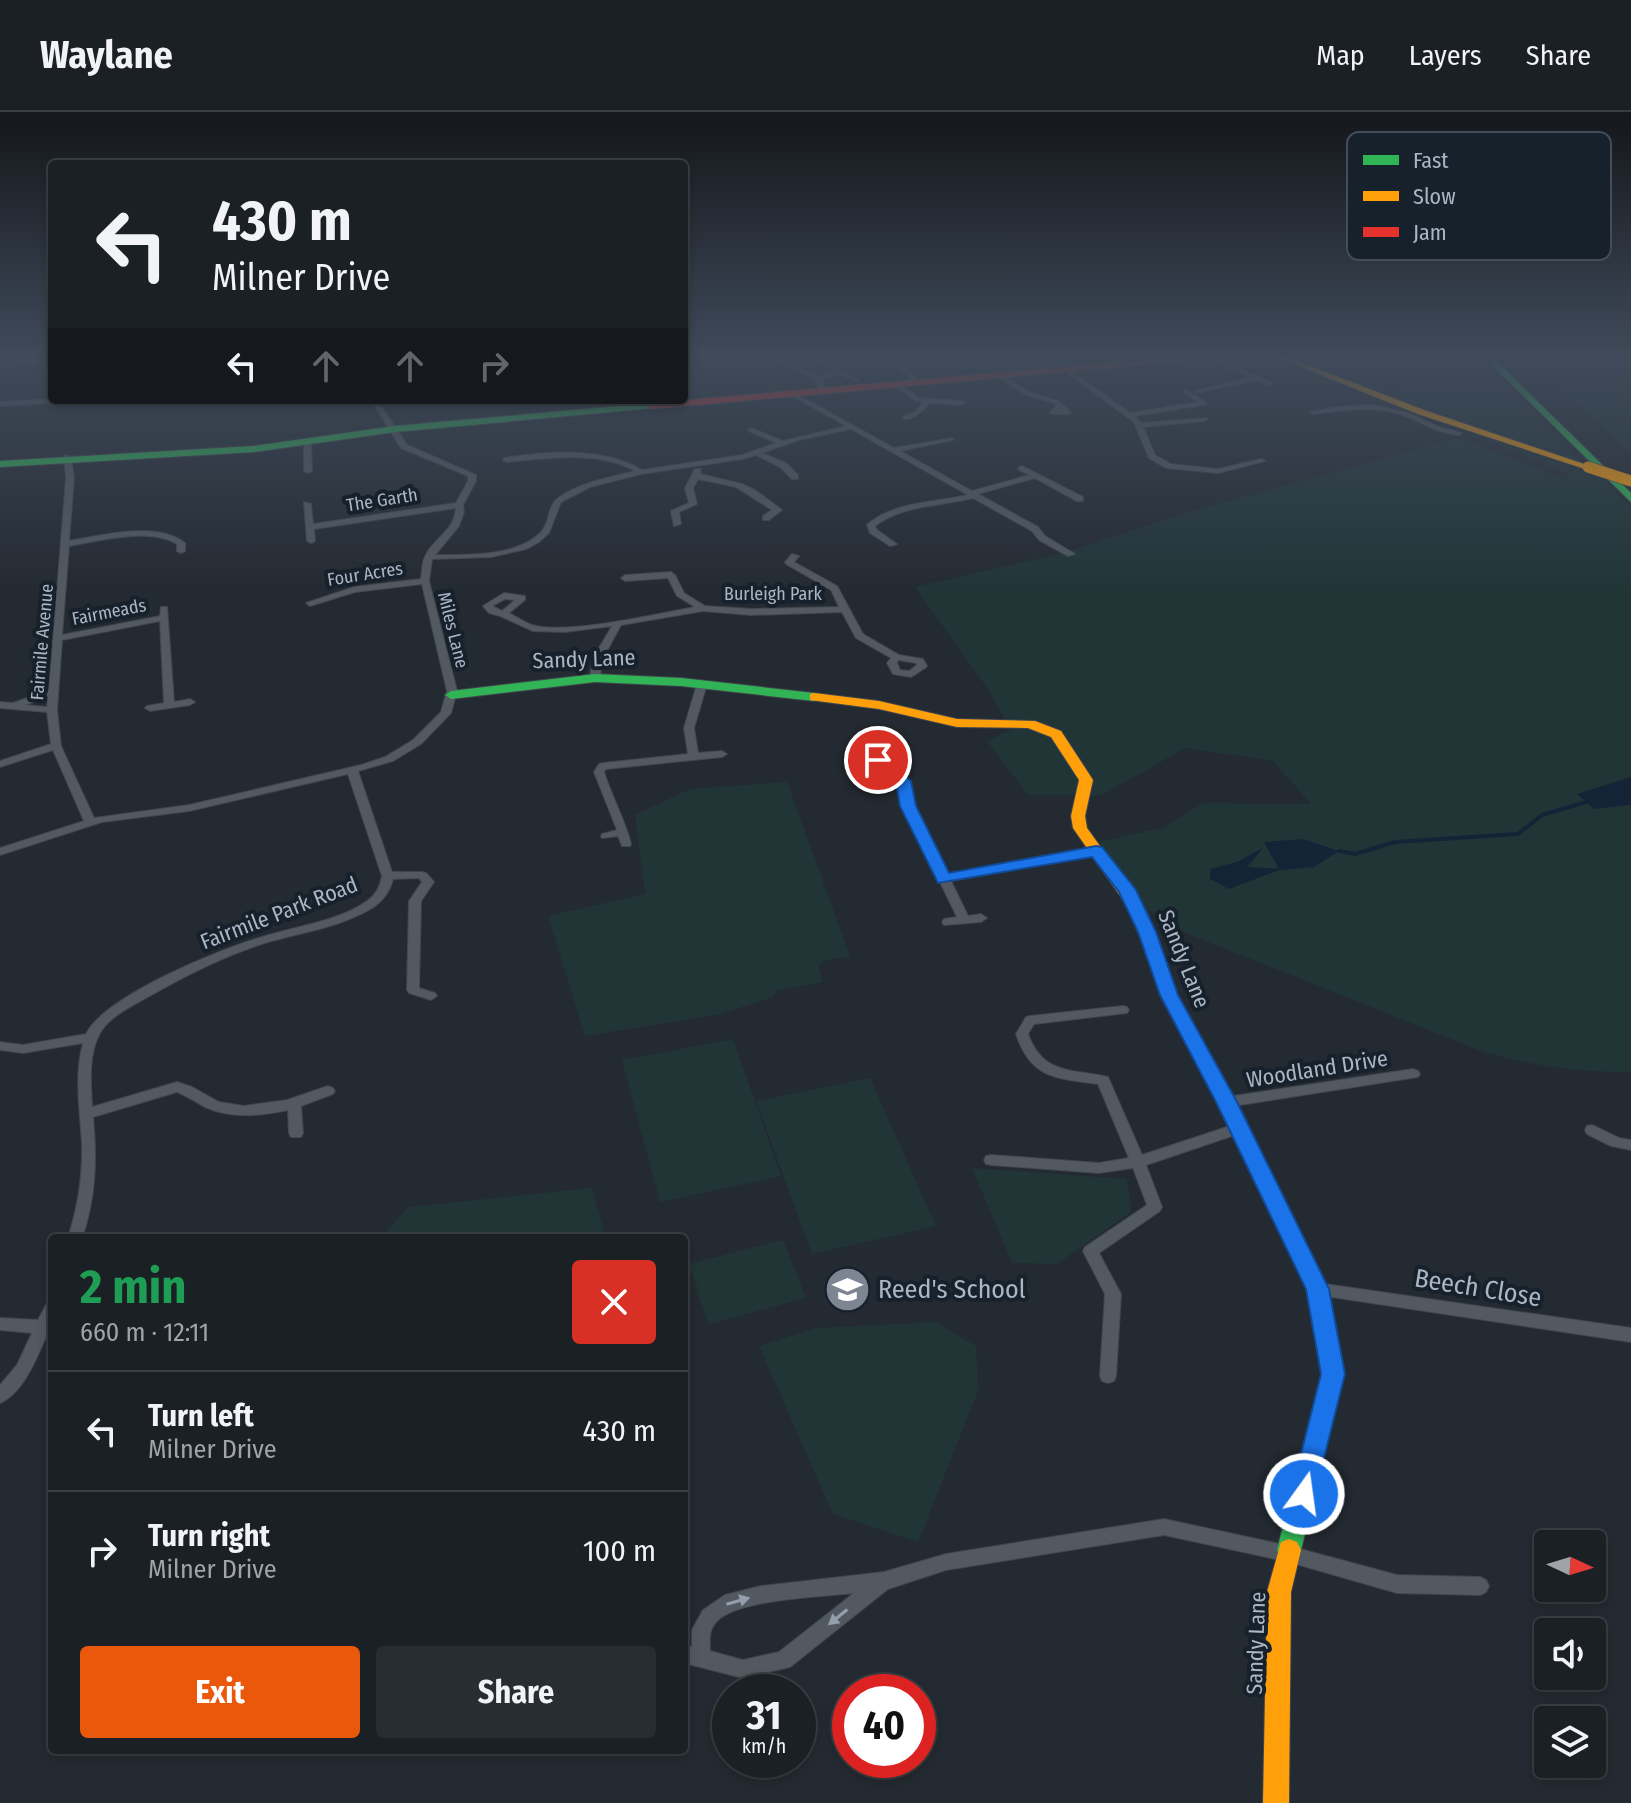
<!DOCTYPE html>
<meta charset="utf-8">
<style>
:root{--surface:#1b2025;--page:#282d32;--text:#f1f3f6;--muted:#a0a3a7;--line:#393e42;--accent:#ea580c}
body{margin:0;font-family:"Fira Sans Condensed",sans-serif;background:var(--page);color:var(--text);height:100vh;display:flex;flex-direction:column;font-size:30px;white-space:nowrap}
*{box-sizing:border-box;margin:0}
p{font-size:26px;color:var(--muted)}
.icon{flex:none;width:44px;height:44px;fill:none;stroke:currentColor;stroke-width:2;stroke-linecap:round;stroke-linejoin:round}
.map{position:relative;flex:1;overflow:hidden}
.sheet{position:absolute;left:48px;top:1122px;width:640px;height:520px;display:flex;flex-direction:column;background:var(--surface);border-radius:8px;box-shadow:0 4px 12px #0003,0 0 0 2px var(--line)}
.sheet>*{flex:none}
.guide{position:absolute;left:48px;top:48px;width:640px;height:244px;border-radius:8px;box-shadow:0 4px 12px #0003,0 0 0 2px var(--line);background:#1b2025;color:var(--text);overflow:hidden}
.needle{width:52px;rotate:94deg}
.fabs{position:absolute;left:1534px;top:1418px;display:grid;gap:16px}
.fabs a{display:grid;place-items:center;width:72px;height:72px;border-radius:8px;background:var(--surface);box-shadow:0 4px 12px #0003,0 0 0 2px var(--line);font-size:40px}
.speed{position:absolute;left:712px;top:1562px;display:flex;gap:16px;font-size:40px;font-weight:700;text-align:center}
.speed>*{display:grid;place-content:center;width:104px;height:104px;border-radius:50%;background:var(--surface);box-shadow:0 4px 12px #0003,0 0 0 2px var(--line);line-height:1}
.speed small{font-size:20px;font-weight:400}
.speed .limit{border:12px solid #d22;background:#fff;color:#111}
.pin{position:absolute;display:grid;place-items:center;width:68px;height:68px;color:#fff;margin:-34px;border:4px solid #fff;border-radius:50%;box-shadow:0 2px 8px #0007}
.me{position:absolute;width:88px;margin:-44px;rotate:14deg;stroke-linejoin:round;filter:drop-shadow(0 0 6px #0008)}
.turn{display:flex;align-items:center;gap:28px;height:168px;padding:0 32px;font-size:36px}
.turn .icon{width:104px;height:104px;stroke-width:2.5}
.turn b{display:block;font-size:56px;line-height:68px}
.lanes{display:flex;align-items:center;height:76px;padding:0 32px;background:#0003;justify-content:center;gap:40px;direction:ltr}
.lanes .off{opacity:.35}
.round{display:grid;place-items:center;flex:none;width:84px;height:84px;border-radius:8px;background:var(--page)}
.overview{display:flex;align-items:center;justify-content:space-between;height:136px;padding:0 32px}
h1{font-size:48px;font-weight:700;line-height:60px;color:#1e9e55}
.cta{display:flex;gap:16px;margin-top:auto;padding:16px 32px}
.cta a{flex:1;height:92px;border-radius:8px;background:var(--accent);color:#fff;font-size:32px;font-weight:700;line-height:92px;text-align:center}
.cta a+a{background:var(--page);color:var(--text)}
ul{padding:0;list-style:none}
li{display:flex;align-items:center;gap:24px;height:120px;padding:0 32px;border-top:2px solid var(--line)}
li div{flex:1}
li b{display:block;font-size:30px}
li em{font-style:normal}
header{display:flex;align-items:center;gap:48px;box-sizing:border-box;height:112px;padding:0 40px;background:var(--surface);border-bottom:2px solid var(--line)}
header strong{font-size:38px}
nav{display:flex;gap:44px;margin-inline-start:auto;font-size:28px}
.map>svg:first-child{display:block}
.green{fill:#213537}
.water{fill:#142335}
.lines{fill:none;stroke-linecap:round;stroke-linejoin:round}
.stream{stroke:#142335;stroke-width:4}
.street-casing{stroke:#41464e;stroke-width:2}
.fast-casing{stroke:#41464e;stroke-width:2}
.slow-casing{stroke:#41464e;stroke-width:2}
.jam-casing{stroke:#41464e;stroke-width:2}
.street{fill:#535960;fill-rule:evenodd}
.fast{fill:#30b455;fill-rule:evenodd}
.slow{fill:#ff9f0a;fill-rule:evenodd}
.jam{fill:#e5322d;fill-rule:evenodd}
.slow-bridge-casing{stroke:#41464e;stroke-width:12;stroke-linecap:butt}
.slow-bridge{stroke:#ff9f0a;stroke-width:11}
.oneway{fill:#959fac}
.route{fill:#1a73e8;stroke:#114b97;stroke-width:2}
.labels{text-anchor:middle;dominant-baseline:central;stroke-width:8;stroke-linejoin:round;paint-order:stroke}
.far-street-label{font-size:18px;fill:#abb6c5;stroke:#17212c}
.street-label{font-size:22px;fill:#abb6c5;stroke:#17212c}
.near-street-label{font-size:26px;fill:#abb6c5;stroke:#17212c}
.near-poi-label{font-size:26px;fill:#abb6c5;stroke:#17212c;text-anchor:start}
.key{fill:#17212c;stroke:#434e5a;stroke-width:2}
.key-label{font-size:22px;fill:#abb6c5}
</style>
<header>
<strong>Waylane</strong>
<nav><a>Map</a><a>Layers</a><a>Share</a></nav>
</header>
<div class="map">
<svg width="1631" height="1691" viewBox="0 0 1631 1691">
<rect width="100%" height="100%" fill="#242a31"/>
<path class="green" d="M965,244h209l-183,17z
M1288,244h62l40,17 4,6 -4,7 -18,3z
M1361,244c23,0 53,16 70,5l-2,-5h45l108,106 -191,-66 13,-8 2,-7 -10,-9z
M1526,244h105v97z
M1474,322l128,43 29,31v564c-58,0 -100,-6 -155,-23l-310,-124 -19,-17 -48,-66 66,-15 38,-24 108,1 -38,-43 -88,-13 -83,47h-74l-41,-54 23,-11 -20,-38 -75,-105 144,-33 134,-43 265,-73 114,44 -8,-6 5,-2 -87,-36 -16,-2z
M787,670l63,174 -24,4 -8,6 5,16 -47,9 -3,6 -53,17 -135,22 -37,-120 97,-22 -10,-79 55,-26z
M733,927l48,137 -121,26 -38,-142z
M870,966l66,148 -124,28 -56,-153z
M972,1056l155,11 4,33 -74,52 -45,-1z
M592,1076l14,50h-226l29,-31z
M783,1128l23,58 -98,26 -19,-60z
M936,1210l40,24 2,45 -60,151 -85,-28 -74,-168 58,-18z"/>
<path class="water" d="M1631,665v28l-37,4 -17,-15z
M1303,727l36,12 -25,16 -35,3 -50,19 -19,-10v-10l27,-7 26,-14 -16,19 32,2 -15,-27z"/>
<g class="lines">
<path class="stream" d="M1339,739l16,3 40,-12 123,-8 24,-19 44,-13"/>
<defs>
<path id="street" d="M768,244h7l43,20 17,-5 -23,-14 5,-1 42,24 -5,1 -14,-7 -19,5 5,11 -5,1 -7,-12z
M874,244l16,1 32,25 -5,1 -31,-23z
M1210,244h6l12,8 45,19 -3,2 -13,-5 -61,13v-2l55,-14 -27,-11z
M52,245v4l-52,6v-4z
M1063,256h4l63,45 68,-11 -14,-9v-2l2,-1 20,12v2l-2,1 -69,11 6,7 66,-5 1,1 -3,2 -62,6 12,28 16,9 47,5 43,-10 4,2 -47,12 -52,-5 -17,-10 -15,-36 -71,-52z
M997,262h4l29,19 28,8 13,11 -3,2h-18v-2l7,-6 -3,-3 -28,-8 -29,-19z
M895,271h4l20,15 43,3 3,2 -3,2 -32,-2c-8,8 -16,17 -27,16v-2l13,-6 7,-9 -8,-1 -20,-16z
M791,279l103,57 59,-10v2l-53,11 72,40 58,-16 -11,-5 -1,-2 4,-2 61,31v4h-6l-42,-23 -57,16 60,33 7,9 30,18 -7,2 -29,-16 -7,-9 -59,-33c-31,8 -71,7 -98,28l2,4 20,14 -7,2 -20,-13 -3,-8c25,-23 69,-23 101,-30l-117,-66 -52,11 -37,13 24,10 12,12v4h-6l-12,-12 -24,-12 -13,4 -102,15 -51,13 -29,15 -12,31 -10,9 -13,7 -35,8 -59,2 -3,22 28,110 -6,22 -30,31 -28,17 -35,10 34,101h30l4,1 8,9 -13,19 -2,87 16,5 2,3 -6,4 -22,-7 -2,-3 2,-89 13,-19 -3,-4 -26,1c-3,12 -10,22 -21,29 -31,19 -69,24 -104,34 -42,13 -84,34 -122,56 -16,9 -39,20 -47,37 -11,21 -8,49 -7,72l85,-25 15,5 27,15 25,4 43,-6 41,-14 5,2 2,3 -2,3 -32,12 2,27 -2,4h-10l-2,-4 -1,-23c-27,6 -57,9 -83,-3 -9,-5 -18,-11 -28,-15l-84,25c4,42 3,80 -11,121h-14c10,-31 15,-61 14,-94 -2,-33 -8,-68 1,-101l-60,10 -23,-3v-8l23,3 63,-11c19,-38 134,-85 176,-97 34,-11 75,-15 105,-36 9,-6 13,-14 15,-25l-34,-102 -159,37 -87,11 -102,33v-7l84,-27 -31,-71 -53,17v-6l51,-17 -4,-32 -47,-4v-6l13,1 36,-13 17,-212 -2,-23 7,2 3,21 -5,63c33,-6 88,-20 116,2v8l-4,2 -4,-2v-7c-29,-17 -77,-3 -108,2l-7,89 98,-19 1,-9h6l7,95 16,-3 5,3 -5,3 -40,6 -5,-3 2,-2 17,-3 -4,-82 -98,19 -5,70 4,36 33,72 95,-13 172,-40 24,-8 28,-17 28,-28 6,-21 -25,-107 -67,8 -45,14 -4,-3 48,-16 67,-8c1,-6 1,-15 3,-20 7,-20 30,-26 32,-51l-142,21 1,12 -4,2 -4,-2 -3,-39 7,2 2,20 143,-21 12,-22v-5l-67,-28 -30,-48h6l30,45 69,30v6l-13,24 1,7 -5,14 -24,29c31,0 84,2 107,-24 8,-10 6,-26 16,-33 23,-16 50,-20 77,-27 -37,-21 -88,-13 -128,-9l-4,-2 1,-2c44,-7 99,-11 138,12l100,-15 34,-12 -27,-12 -1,-1 3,-2 32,13 63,-15 -57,-32 -1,-1zM48,585l-1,10 -22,-2z
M52,287l21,1 -3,2 -70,4v-4z
M1371,293l37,8 31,14 23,6 -4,2c-21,-2 -36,-13 -55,-20 -29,-10 -60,-5 -90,-1l-3,-2 27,-5z
M304,329l7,2 1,28 -4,2 -4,-2z
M695,357h6l-1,5 42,10 13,6 27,20 -13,10h-6v-4l9,-6 -36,-23 -38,-8 -5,9 4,16 -18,8 2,12 -7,2 -3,-15 18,-8 -4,-15z
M792,442l7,2 -5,6 43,24 26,48 36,21 24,4 4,7 -2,2 -14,9 -18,-3 -6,-11 4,-5 -35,-20 -14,-26 -91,3 -48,-4 -82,14 -19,35 -2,18 -5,3 -5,-3 2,-18 20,-34 -47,6 -32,-1 -33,-15 -11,-3 -6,-7 21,-13 21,3v4l-16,13c8,4 15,9 23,12 35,10 124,-11 163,-18l-18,-11 -9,-18 -43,3 -4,-3 4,-3 46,-3 4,3 9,18 21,13 46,3 88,-2 -8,-17 -45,-26 -1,-2zM505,487l10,1 -13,11 -10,-5zM898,548l18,3 1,2 -8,6 -9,-1 -3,-7z
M702,569l5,3 -13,44 4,25 24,-2 5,3 -5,3 -116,12 -2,3c8,25 21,48 27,72l-1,2h-8l-4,-10 -16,2 -1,-2 1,-2 15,-4 -23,-58 5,-8 4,-1 85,-9 -4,-26 13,-44z
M855,638l27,8 26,21 5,27 34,69 149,-27 5,3 -5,3 -145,27 17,35 13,-2 6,4 -6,4 -37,3 -2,-3 2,-3 13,-2 -54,-111 -4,-24 -25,-20 -23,-7 -1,-2z
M1123,894l4,1 2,3 -2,3 -93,11 -6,10c16,42 43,34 80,43l34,78 97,-32 5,1 2,4 -2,4 -98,33 16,42 -2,4 -61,42 22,41 -5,82 -2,5 -6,2 -6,-2 -2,-5 5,-82 -22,-43 2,-4 62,-42 -14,-37 -34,5 -108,-8 -5,-1 -2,-4 2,-4 5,-1 108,8 30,-5 -31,-74c-42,-6 -67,-5 -82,-50l10,-17 4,-1z
M1413,957l5,2 2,3 -2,3 -191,30 -5,-2 -2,-3 2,-3 5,-2z
M1592,1013l27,13 12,2v10l-20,-4 -24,-12 -2,-4 2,-4z
M1318,1171l313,45v14l-313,-47 -5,-2 -3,-4 3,-4z
M52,1189v28l-4,3c-10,23 -24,61 -48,71v-18l17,-20 15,-32 -32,-3v-12l38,2 9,-17z
M1164,1407l125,27 108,29 83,2 6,3 3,6 -3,6 -6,3 -83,-2 -108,-31 -125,-27 -218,35 -58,19 -98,78 -47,11 -59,-15v-18l8,2v-17l11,-20 22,-15 36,-9 123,-14 62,-18zM854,1481l-75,59 -36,8 -33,-9c0,-11 -2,-21 7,-30 22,-22 105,-24 137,-28z"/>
<path id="fast" d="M1483,244h8l140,137v9z
M652,291l4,3 -1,2 -260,24 -141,20 -254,15v-6l254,-15 141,-20z
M595,562l86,4 133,15 6,4 -6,4 -133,-15 -86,-4 -144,17 -6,-4 6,-4z
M1227,983l6,1 3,5 92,188 16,85 -43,176 -4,8 -8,3 -8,-3 -4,-8 45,-176 -14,-85 -90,-188 3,-5z"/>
<path id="slow" d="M1274,244h10l140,54 169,57 -8,2 -167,-55z
M814,581l65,8 78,18 78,2 26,10 32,49 -8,36 2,12 59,82 31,85 59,106 -3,5h-12l-3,-5 -57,-106 -31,-85 -57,-82 -2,-12 8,-36 -28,-43 -23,-9 -71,-1 -78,-18 -69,-9v-6z
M1289,1427l8,3 4,8 -10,42 -2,211h-26l4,-211 14,-50z"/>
<path id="jam" d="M1186,244h27l-4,3 -557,50 -4,-3 4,-3z"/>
</defs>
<use href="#street" class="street-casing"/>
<use href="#fast" class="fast-casing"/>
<use href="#slow" class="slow-casing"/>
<use href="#jam" class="jam-casing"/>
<use href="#street" class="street"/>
<use href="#fast" class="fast"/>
<use href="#slow" class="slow"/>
<use href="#jam" class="jam"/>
<defs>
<path id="slow-bridge" d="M1588,355l43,14"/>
</defs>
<use href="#slow-bridge" class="slow-bridge-casing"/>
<use href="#slow-bridge" class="slow-bridge"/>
</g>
<defs><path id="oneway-solid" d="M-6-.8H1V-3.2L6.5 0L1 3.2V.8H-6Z" transform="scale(2)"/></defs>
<g class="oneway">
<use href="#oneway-solid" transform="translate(738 1489) rotate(-16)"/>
<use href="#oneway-solid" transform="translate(838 1505) rotate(141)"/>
</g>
<linearGradient id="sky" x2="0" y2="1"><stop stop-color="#14171b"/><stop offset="0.51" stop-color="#3f4a5a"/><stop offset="1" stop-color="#3f4a5a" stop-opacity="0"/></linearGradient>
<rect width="1631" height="480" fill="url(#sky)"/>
<path class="route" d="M873,645h11l27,24 5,25 33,67 147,-27 6,1 34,43 20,42 22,63 59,107 92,187 16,85 -32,128 -9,4 -10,-4 -3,-8 30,-120 -15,-85 -90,-187 -56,-107 -22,-63 -19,-40 -27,-35 -154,26 -38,-77 -4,-23 -23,-20z"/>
<defs>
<symbol id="school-disc" viewBox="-11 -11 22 22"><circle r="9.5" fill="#7c8591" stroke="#17212c"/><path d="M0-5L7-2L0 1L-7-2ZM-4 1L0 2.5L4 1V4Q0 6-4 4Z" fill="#fff"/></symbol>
</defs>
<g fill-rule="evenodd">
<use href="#school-disc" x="822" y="1152" width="51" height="51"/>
</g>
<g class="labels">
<g class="far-street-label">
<text transform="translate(382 388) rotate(-9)">The Garth</text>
<text transform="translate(365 462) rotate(-9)">Four Acres</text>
<text x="773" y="482">Burleigh Park</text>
<text transform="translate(109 500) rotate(-11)">Fairmeads</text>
<text transform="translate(453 518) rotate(76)">Miles Lane</text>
<text transform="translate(42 530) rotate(-85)">Fairmile Avenue</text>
</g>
<g class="street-label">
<text transform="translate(584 547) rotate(-2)">Sandy Lane</text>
<text transform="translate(279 801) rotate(-21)">Fairmile Park Road</text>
<text transform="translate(1184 847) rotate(68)">Sandy Lane</text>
<text transform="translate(1317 957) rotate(-9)">Woodland Drive</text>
<text transform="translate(1256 1531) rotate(-88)">Sandy Lane</text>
</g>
<g class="near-street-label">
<text transform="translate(1478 1176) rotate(9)">Beech Close</text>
</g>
<g class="near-poi-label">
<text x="878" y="1177">Reed's School</text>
</g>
</g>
<rect x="1347" y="20" width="264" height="128" rx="12" class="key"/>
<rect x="1363" y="43" width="36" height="10" fill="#30b455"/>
<rect x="1363" y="79" width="36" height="10" fill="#ff9f0a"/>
<rect x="1363" y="115" width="36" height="10" fill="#e5322d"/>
<g class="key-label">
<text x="1413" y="56">Fast</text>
<text x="1413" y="92">Slow</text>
<text x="1413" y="128">Jam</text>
</g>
</svg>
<div class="fabs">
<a><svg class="needle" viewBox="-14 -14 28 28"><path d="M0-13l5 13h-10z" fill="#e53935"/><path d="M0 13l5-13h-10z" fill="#a0a3a7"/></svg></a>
<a><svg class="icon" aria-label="sound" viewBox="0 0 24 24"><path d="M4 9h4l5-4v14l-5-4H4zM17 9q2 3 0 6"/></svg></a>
<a><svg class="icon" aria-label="layers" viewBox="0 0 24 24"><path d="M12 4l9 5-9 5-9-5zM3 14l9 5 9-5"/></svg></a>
</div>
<div class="speed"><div>31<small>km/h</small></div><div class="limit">40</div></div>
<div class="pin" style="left:878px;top:648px;background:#d93025"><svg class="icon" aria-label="arrive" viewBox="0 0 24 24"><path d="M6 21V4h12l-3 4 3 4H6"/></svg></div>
<svg class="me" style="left:1304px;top:1382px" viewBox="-20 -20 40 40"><circle r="17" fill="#1a73e8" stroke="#fff" stroke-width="3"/><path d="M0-11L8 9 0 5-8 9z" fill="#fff"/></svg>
<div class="guide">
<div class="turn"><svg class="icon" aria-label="left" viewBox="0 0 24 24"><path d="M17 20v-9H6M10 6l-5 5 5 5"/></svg><div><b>430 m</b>Milner Drive</div></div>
<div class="lanes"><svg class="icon" aria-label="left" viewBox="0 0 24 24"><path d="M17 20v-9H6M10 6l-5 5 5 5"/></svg><svg class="icon off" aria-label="ahead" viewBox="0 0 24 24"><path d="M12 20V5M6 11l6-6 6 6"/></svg><svg class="icon off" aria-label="ahead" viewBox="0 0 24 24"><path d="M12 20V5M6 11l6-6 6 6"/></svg><svg class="icon off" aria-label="right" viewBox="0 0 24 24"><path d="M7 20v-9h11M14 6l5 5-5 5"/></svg></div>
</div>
<section class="sheet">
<div class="overview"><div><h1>2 min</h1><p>660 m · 12:11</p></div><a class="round" style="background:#d93025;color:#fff"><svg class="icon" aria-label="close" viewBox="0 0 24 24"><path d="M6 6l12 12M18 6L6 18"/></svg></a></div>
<ul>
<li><svg class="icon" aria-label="left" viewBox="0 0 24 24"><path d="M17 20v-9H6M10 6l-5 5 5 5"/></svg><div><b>Turn left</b><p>Milner Drive</p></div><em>430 m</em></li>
<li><svg class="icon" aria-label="right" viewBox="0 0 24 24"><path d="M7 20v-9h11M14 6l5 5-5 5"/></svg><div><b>Turn right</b><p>Milner Drive</p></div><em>100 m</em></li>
</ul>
<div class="cta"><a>Exit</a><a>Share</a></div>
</section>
</div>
